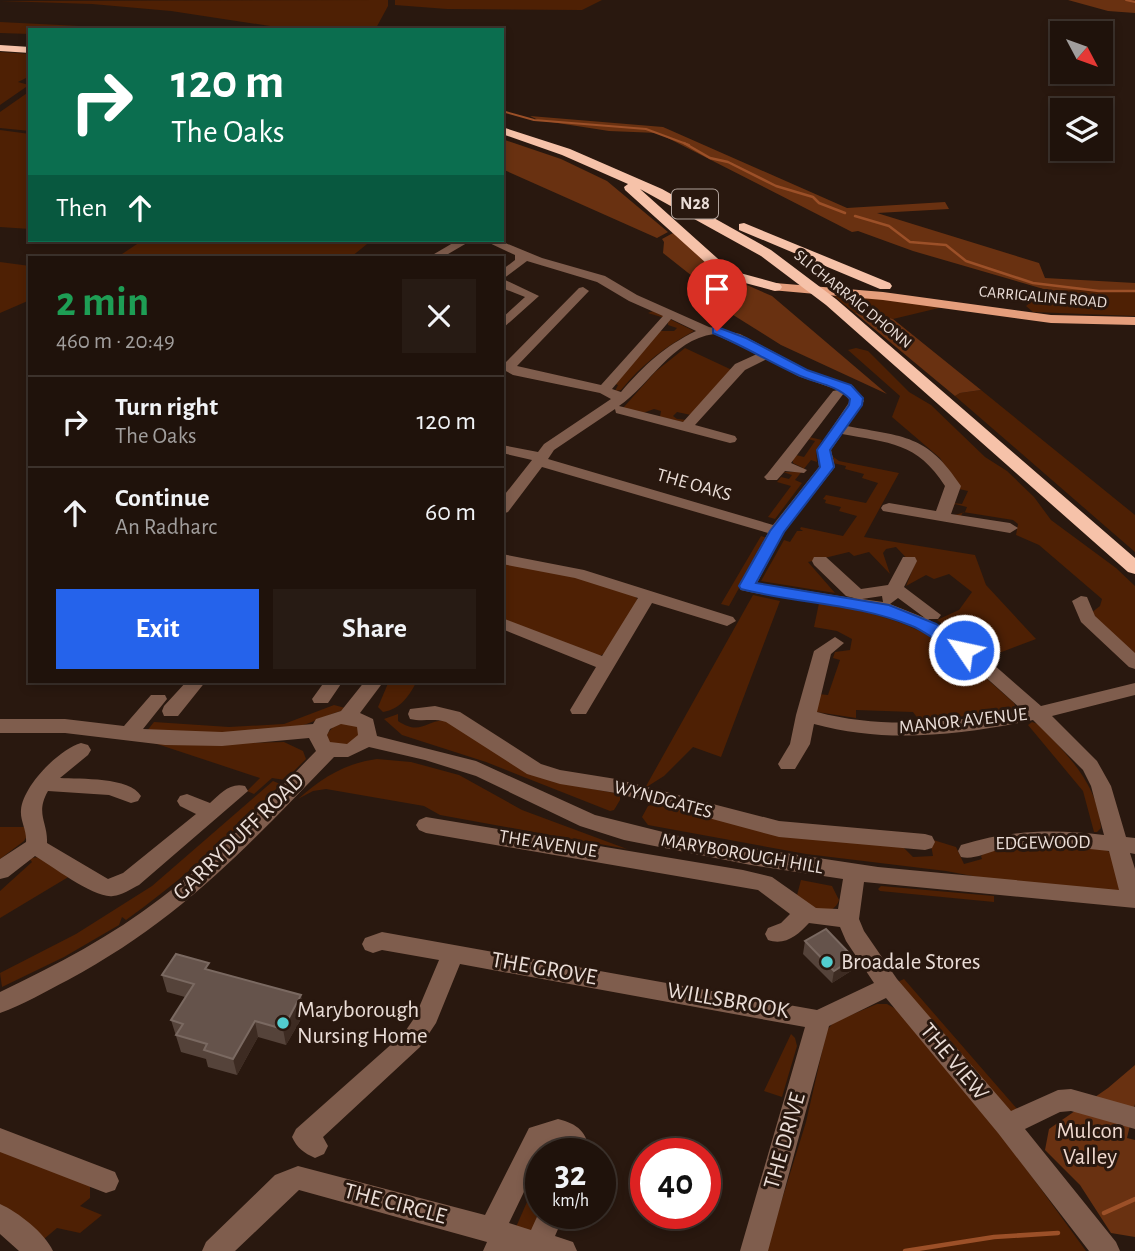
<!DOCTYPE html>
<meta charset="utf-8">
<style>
:root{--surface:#1f120b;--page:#271b14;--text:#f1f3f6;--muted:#a19e9d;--line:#3c322c;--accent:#2563eb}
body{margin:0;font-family:"Alegreya Sans",sans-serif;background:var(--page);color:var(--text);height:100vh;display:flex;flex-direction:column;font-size:26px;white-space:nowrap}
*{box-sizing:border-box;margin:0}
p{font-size:23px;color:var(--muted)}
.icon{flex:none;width:38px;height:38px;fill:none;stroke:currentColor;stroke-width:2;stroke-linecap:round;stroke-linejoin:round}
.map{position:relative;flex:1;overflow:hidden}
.details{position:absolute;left:28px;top:256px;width:476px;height:427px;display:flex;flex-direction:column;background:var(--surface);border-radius:0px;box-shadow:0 4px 10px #0003,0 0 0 2px var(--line)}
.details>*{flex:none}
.hud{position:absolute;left:28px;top:28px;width:476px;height:214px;border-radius:0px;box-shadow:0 4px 10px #0003,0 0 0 2px var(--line);background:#0b6e4f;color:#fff;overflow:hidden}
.needle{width:46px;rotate:131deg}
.tools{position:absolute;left:1050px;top:21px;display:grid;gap:14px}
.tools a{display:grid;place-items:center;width:63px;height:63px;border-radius:0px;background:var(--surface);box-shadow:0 4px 10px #0003,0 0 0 2px var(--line);font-size:35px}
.speed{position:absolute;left:525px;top:1138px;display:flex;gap:14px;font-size:35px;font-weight:700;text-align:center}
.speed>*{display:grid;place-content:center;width:91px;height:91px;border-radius:50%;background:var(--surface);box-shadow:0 4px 10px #0003,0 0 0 2px var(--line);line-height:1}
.speed small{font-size:18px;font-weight:400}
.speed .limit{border:10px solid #d22;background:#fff;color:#111}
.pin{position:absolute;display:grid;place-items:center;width:60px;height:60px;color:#fff;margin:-72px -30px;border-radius:50% 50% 50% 0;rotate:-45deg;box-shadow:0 0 7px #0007}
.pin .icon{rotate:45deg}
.me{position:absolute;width:77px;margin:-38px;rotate:304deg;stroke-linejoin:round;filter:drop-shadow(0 0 5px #0008)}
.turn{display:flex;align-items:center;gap:24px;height:147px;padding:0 28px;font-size:32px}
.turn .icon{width:91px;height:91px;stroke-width:2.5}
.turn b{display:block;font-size:49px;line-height:60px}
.then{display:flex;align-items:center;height:66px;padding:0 28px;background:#0003;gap:14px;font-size:26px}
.round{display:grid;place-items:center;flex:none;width:74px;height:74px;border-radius:0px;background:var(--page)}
.summary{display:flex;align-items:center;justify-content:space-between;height:119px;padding:0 28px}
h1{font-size:42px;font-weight:700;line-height:52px;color:#1e9e55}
.action{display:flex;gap:14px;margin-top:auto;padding:14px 28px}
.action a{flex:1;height:80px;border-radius:0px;background:var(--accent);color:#fff;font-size:28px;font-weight:700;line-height:80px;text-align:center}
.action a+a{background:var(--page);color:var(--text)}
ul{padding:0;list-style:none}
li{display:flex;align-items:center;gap:21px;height:91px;padding:0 28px;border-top:2px solid var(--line)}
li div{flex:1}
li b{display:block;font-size:26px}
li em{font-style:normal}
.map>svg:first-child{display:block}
.green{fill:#4e2004}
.forest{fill:#693111}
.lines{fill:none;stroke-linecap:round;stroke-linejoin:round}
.stream-far2{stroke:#9c5028;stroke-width:2}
.stream-far1{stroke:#9c5028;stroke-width:2.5}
.stream{stroke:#9c5028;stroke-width:4.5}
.minor{fill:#7f5d4d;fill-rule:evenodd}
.major{fill:#e59e7c;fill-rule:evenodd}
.highway{fill:#f6c2a9;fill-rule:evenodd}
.wall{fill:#55433a}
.shaded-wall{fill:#3d2b22}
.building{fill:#65534b;stroke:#7a6961;stroke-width:2}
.route{fill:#2563eb;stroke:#184099;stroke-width:2}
.poi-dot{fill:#52cdcf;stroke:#29180f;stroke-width:2.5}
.labels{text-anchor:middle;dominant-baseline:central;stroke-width:6;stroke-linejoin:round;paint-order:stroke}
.far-street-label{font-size:16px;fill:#eaddd7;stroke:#29180f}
.shield{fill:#29180f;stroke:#b0a29b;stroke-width:2}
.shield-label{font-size:18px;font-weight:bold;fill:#eaddd7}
.street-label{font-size:19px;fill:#eaddd7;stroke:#29180f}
.near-street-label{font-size:23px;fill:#eaddd7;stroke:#29180f}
.near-poi-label{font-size:23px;fill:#eaddd7;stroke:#29180f;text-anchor:start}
.near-park-label{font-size:23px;fill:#f0d9cf;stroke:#29180f}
</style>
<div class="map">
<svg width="1135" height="1251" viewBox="0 0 1135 1251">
<rect width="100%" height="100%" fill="#29180f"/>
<path class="green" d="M388,0v6l-13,24h-79l-125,-19 -79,-7 -92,-3z
M395,0h207l-20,10 -135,-1 -52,-4z
M0,22l139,7 3,1h-112v4l-30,-1z
M0,52l30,2v22l-12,6 11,3 -29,20z
M30,91v40l-30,-3v-16z
M0,130l30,4v95l-30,-2z
M143,240h229l-21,17 -232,-1z
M0,262l30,4v34l-30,13z
M1047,290l88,1v25l-102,-4 -7,-6z
M830,293l113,14 -50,12 -15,-5 -23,-1z
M653,311l41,20c-29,16 -52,33 -73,59l-6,1 3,-6 -3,-1 45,-53h14l3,-3 -9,-3v-6l-20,-6z
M685,348l47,22 -41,45 -14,-3 -4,4 4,3 10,1 -4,2 -23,-5 1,-6 -7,-2 -11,4 -20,-5 32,-36z
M856,348l12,3 41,41 22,13 54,52 22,14 27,26 17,23 65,48 19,18v72l-44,-45 9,-7 2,-7 -63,-54 -23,-10 2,-11 -5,-4 -50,-8 -2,4 -6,-1 10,-3 2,-5 -12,-3 -4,7 2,-8 9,1 6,-13 -9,-2 -19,-31 -48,-41 8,-21 -52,-46z
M981,390l154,125v37l-180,-156 5,-3z
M809,437l13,3 -6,11 1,11 -6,-2 -16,20 7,3 -27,36 -7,-2 23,-31 -14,-4 4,-5 8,2 3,-4 -9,-3h16l4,-4 -10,-5v-4l3,-4 8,2 11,-16 -7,-2z
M832,456l7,5 60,12 -35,64 111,18 11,30 50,54 -50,19 -49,-38 22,-10 13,-18 -23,-18 -15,5 -8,-4 -20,11 8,-20 -18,-19 -10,2 -3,4 7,21 -21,-22 -15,4 -5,-4 -41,10 27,31 -74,-12 23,-41 6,2 7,-11h6l-3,-2 1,-2 42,9 14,-20 -18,-5 2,-4 -16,-4 1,-3 -3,-1 3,-4 40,8 12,-20 -16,-5 2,-4 -19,-5 1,-3 -13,-3z
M761,536l6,2 -38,68 -8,-2z
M502,562l81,17 52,17 3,4 -33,53 -5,3 -98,-37z
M753,595l27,6 -59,156 -28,-10 -29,29 -19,12z
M819,603c44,7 82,16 120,38l-3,3 26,21 7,-2 45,40 2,5 -4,4 -93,8 -6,-8 -57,-2v8l-39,-6 -3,-5 4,-13 10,1 12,-35 -7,-2 2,-6 15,-2 2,-11 -15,-8 -23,-4z
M389,681h28c-8,15 -16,28 -34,31l-5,-5z
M334,705l15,4c-20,4 -37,15 -57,19 -47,10 -98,5 -146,4l8,-10 75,5 55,-3z
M398,714v7c24,16 28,-3 49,0l107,61 66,12v6l-6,10 -4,1 -124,-49 -84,-27 -18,-16z
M1032,722l6,2c29,30 60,60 63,104l-4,4h-3l-11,-41 -55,-66z
M343,723l14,3 4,7 -7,10 -17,3 -9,-5 -1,-7 6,-7z
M148,741l58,3 78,-2 19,9 3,8 -21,21 -13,-2 -18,16 -7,-3 13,-13z
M377,759l34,3 48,13 63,35 105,39 -187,-34 -16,-9 -98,-17 -13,2 -15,8c24,-21 47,-36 79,-40z
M273,781l7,3 -4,5c-47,48 -95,92 -150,131l-4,-3 -3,8 -55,32 -62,30 -2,-14 76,-39 76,-48z
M659,802c81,28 159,36 244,45l10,10 20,-1 -3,-17 26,8 8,17 18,-5 -1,-3 8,-7 41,-4 71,3 13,6 10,37 -103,-6 -75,-14 -140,-17 -158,-29 -6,-8 6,-11z
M0,827h24l4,7 -4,7 -24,18z
M40,857l30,19 -70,42v-27l32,-29 -3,-4z
M801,880l31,6 7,14c-2,8 -10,12 -18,13l-25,-14z
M881,886l113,10v6l-114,-11 -2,-2z
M904,979l120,138 -17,8 -118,-139z
M877,1004h10l9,5 83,95 107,147h-320l40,-129 21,-92 7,-8z
M791,1034l4,4 2,8 -15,51 -18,-6z
M0,1150l90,35v13l-10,8 22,9 -22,18 -23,-5 -13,11 -44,-32z
M541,1170v43h6l-9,19 -22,-5z"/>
<path class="forest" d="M1068,0h67v13l-27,-2z
M530,116l133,11 184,81 98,-6 4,7 -72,4 162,50 6,15 90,5v8l-88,-1 -134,-39 -55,-20 -6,1 -194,-99 -49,-2 -71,-11z
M502,139l59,20 46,22 61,51 -11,6 -155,-69z
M673,233l53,43 46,20 115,98 -106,-49 -51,-32 -19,-22 -48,-38 1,-11 -2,-3z
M855,313l23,1 15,5 88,71 -21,3 -5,3z
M1135,1065v39l-8,34 8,2v97l-24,-4 -31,-48 -35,-35 4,-21 59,-41z"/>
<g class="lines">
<path class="stream-far2" d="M1126,0l9,2
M502,111l32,9 112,9 43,16"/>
<path class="stream-far1" d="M684,143l26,15 18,4 48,24 37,11 6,6 26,10
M855,216l34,10 21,16 36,3 20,16 67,22 66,8h36"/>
<path class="stream" d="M1104,1213l31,-14
M905,1251l89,-14 64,-4"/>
<path class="minor" d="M458,240h14l-29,17h-14z
M483,240h15l44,18 63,18 32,19 72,32 31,7 68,36 45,16 11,15 -17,25c57,11 80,8 114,60l-10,28 59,9 8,5 -8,5 -127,-22 -2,-3 2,-3 6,-2 47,8 9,-25c-28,-44 -56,-43 -103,-52l-11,16 4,17 -51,65 -27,51 101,16 -12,-3 -32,-31 -2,-4 2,-4h12l35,32 27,-4 15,-28h12l2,4 -13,26 37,28 -3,4h-10l57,38 56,49 94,-23v12l-83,21 45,45 14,25 15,51 9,1v16l-5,-1 5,16v39l-271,-26 -5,37 5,12 33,48 114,132 47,-21 13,-1 64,18v22l-64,-18 -11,1 -35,17 91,113 4,9h-31l-91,-118 -112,-135 -57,28 -61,225h-28l65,-224 -345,-63 -24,59 -16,24 -97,90 5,9 -4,8 -9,4c-11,-5 -18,-10 -23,-21l4,-8 108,-96 11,-16 24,-57 -57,-10 -9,3 -8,-3 -3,-6 3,-6 17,-6 435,78 57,-27 -28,-42 -6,-14 -31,-4c-11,12 -24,23 -41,17l-3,-6 3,-6 13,-5 9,-9 -32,-24 -332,-57 -7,-3 -3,-5 3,-5 7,-3 317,53 29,7 44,31 22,1 5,-30 -92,-14 -127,-25 -44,-14 -104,-50 -51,-16 -56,-13 -21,10h-14c-87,90 -154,163 -266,223 -22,11 -45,25 -68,33v-21c56,-27 112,-56 161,-94 57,-43 105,-96 155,-147l-7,-13 -87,8 -57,-1 -100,-12h-65v-14h65l59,7 27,-31h14l2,4 -24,30 79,3 91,-8 3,-5 25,-8 24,-30h19l-24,32 13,6 4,17 99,25 119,54 92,23 191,29 241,23 -10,-39c-37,-4 -74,-8 -111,-1 -12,3 -25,10 -37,7l-3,-6 3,-6c48,-15 93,-16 143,-10l-13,-49 -8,-16 -50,-50c-72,15 -147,24 -219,4l-4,20 -15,25h-14l-3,-5 12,-20 6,-29 18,-64 21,-14 9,6 -13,11 -14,58c67,18 137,10 205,-2 -42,-38 -86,-82 -142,-97 -45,-13 -94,-12 -139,-23l-2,-4 29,-53 -226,-66 -34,45 -6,2v-16l30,-38 -30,-7v-8l36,7 6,-8 67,-45 -11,-6 -87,-18 -9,-5v-6l75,-76 4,-1 6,4 -72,75 84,19 62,-69 -34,-15 -32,-19 -70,-21 -24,18 36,17 -37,33v-11l23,-21 -23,-9v-18l13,-10v-5zM671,319l25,12c-31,15 -52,34 -75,61l-9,-3zM714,334l43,20 -22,10 -52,58 -64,-16c31,-21 52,-66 95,-72zM767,359l31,17 40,14 -5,1 -66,83 -3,3 3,3h10l8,-9 19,2 3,-3 -16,-7 53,-70 6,8 -33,49 2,17 -46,58 -225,-66 6,-9 61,-41 1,4 114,30 5,-1 2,-3 -2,-3 -40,-11 50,-55zM882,596l1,6 -21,-3zM898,598l27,20 -35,-14zM341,724l16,3 1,8 -11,9 -17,-2 -3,-7 3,-6z
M502,554l82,16 149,47 3,4 -9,5 -75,-23 -66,111h-14l-2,-4 26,-43 -94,-38v-11l100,38 36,-58 -63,-20 -73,-14z
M1081,596l6,1 8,19 40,37v16l-6,-2 -48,-45 -9,-21z
M187,681h19l-28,35h-14l-2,-5 2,-5z
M325,681h18l-15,22h-14l-2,-4z
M435,706l25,6 81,52 19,6 56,9 163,42 146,13 7,2 3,6 -3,6 -7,2 -146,-13 -163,-44 -56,-9 -33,-10 -81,-52c-12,-4 -24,0 -36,-3l-2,-5 2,-5z
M81,743l7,2 3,5 -3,5 -28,23c20,1 70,-1 81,18l-3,5 -7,2 -22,-8 -61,-4c-13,23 0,31 -1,52l61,36 15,-6 73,-59 -16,-8 -3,-5 3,-5 7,-2 23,9c10,-9 20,-21 35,-17l3,5 -109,94c-8,4 -17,10 -26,11 -18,3 -61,-30 -78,-40l-27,21 -8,2v-20l26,-17c1,-12 -6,-21 -5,-32 2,-24 37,-60 60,-67z
M558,1119c20,5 29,13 32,34h-26l-1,-7 -5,-4 -11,2 -38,79 22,7 10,-22v5h24l-10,23 18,6 4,9h-94l4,-9 -188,-52 -64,61h-33l4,-9 69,-67 23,-9 187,49 44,-87z
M0,1128l115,44 4,9 -4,9 -9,3 -106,-41z
M0,1204c18,8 45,29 53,47h-34l-19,-17z"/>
<path class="major" d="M775,283l108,9 168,23 84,2v8l-84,-2 -168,-23 -112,-10 -2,-3z"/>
<path class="highway" d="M0,45l30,2v6l-30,-2z
M502,127l68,22 92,40 109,61 65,49 299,259v16l-7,-2 -302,-267 -65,-49 -121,-67 86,77 14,7 40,11 2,3 -2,3 -5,1 -45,-12 -14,-7 -91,-82 -1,-3 4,-3 -66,-29 -60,-21z
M744,223l146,60 2,3 -2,3h-10l-141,-59v-6z"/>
</g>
<path class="wall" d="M805,941l49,17 -3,13 -19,12 -29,-29z
M211,970l94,42 -19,33 -28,-8 -21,38 -29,-8 -2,-8 -25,-7 -10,-32 14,-23 -18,-5 -5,-17z"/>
<path class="shaded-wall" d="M854,958l-3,13 -19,12 2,-12z
M301,995l4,17 -19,33 -3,-16z
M255,1021l3,16 -21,38 -4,-16z"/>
<path class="building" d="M826,929l28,29 -20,13 -29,-30z
M176,954l33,9 -4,6 96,26 -18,34 -28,-8 -22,38 -29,-9 3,-6 -31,-9 7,-11 -12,-4 23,-36 -32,-9z"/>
<path class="route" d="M717,327l29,11 61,32 44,15 12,13 -1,7 -32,45 4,17 -50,65 -28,51 133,22 47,19 34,22 2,4 -2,3c-15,4 -42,-21 -58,-27 -56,-23 -113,-22 -171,-37l-2,-3 31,-55 50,-64 -3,-17 32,-45 1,-6c-15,-15 -36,-16 -54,-25 -28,-13 -54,-29 -83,-41v-5z"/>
<g class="poi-dot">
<circle cx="827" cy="962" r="7"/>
<circle cx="283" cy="1023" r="7"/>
</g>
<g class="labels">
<g class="far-street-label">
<text transform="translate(1043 297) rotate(5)">CARRIGALINE ROAD</text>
<text transform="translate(853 299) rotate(39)">SLI CHARRAIG DHONN</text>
</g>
<rect class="shield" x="672" y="189.5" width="46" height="29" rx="5"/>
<g class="shield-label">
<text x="695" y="204">N28</text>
</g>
<g class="street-label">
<text transform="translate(694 485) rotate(16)">THE OAKS</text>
<text transform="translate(963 721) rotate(-6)">MANOR AVENUE</text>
<text transform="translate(663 800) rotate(15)">WYNDGATES</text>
<text transform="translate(1043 843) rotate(-1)">EDGEWOOD</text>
<text transform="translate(548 844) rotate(9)">THE AVENUE</text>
<text transform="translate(742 854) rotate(10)">MARYBOROUGH HILL</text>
</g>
<g class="near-street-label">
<text transform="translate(239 837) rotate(-44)">GARRYDUFF ROAD</text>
<text transform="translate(544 969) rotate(10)">THE GROVE</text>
<text transform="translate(728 1001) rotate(10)">WILLSBROOK</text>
<text transform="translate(954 1062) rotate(50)">THE VIEW</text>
<text transform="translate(785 1141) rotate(-74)">THE DRIVE</text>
<text transform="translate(395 1204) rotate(15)">THE CIRCLE</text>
</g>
<g class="near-poi-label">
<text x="841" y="962">Broadale Stores</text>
<text x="297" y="1010">Maryborough<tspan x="297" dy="26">Nursing Home</tspan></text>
</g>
<g class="near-park-label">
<text x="1090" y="1131">Mulcon<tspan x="1090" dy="26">Valley</tspan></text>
</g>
</g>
</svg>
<div class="tools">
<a><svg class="needle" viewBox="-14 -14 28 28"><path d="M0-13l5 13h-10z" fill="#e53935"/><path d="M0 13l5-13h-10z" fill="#a19e9d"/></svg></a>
<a><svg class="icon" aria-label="layers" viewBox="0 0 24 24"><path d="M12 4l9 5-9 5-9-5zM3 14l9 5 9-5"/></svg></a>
</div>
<div class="speed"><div>32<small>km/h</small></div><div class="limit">40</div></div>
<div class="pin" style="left:717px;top:331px;background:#d93025"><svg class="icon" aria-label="arrive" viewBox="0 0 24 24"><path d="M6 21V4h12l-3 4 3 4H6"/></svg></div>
<svg class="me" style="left:964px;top:650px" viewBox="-20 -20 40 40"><circle r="17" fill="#2563eb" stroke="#fff" stroke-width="3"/><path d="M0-11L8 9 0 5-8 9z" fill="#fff"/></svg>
<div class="hud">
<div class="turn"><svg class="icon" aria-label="right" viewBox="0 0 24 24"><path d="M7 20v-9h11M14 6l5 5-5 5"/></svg><div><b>120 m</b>The Oaks</div></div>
<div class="then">Then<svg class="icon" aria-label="ahead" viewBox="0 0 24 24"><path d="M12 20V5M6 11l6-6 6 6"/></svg></div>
</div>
<section class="details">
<div class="summary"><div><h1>2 min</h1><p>460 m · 20:49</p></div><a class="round"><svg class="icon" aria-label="close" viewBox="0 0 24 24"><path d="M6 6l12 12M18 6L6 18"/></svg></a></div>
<ul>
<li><svg class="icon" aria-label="right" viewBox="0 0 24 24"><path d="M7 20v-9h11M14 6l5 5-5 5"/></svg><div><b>Turn right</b><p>The Oaks</p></div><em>120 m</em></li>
<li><svg class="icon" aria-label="ahead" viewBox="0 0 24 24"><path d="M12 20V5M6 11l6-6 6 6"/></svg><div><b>Continue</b><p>An Radharc</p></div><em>60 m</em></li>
</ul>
<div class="action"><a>Exit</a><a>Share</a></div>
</section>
</div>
